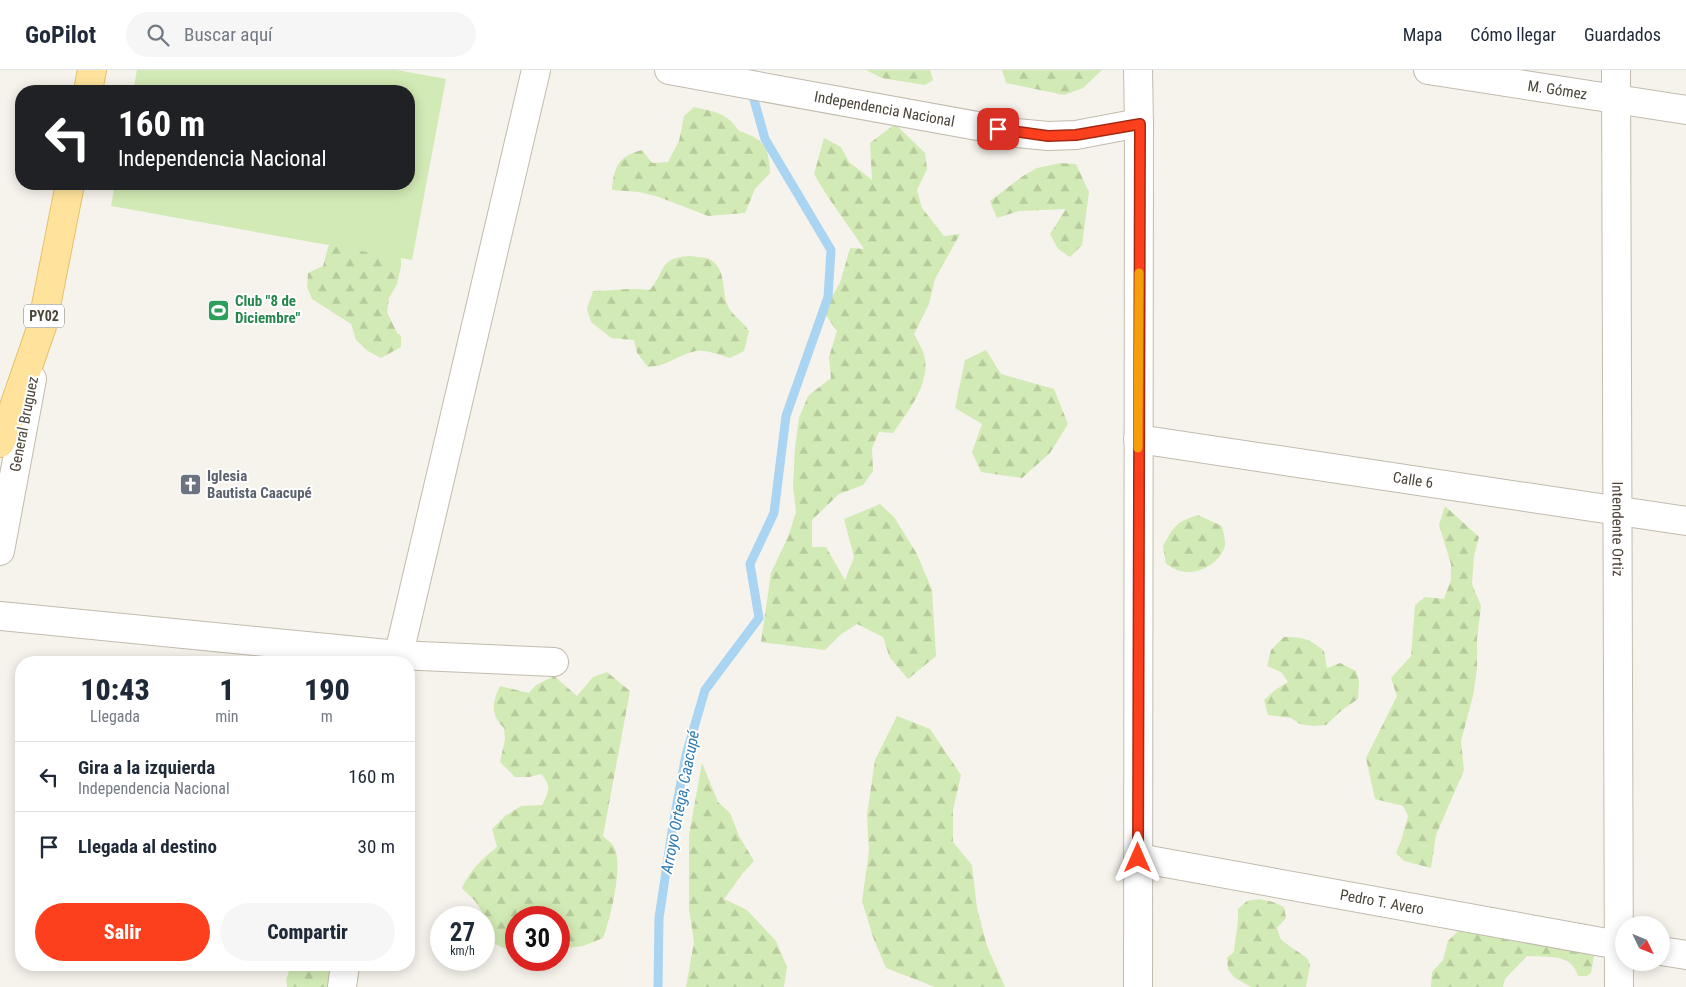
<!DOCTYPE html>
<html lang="es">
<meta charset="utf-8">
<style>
:root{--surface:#fff;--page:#f6f6f7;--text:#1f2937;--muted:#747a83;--line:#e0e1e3;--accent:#fc3f1d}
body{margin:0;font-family:"Roboto Condensed",sans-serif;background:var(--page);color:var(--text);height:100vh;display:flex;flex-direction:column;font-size:19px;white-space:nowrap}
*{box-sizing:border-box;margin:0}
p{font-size:16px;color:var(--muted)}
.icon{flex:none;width:28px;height:28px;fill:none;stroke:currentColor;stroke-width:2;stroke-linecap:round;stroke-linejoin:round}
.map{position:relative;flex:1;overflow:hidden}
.panel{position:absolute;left:15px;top:586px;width:400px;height:315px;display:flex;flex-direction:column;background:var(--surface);border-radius:20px;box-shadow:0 2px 12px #0003}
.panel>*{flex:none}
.banner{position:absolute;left:15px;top:15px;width:400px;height:105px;border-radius:20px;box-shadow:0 2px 12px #0003;background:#202124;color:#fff;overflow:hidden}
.needle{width:32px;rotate:133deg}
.controls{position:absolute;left:1615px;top:846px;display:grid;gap:10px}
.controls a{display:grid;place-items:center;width:55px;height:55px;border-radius:50%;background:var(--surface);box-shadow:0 2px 12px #0003;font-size:25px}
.speed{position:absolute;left:430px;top:836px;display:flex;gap:10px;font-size:25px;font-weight:700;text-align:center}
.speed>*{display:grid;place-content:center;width:65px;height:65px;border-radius:50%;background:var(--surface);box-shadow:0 2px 12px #0003;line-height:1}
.speed small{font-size:12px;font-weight:400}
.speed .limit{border:8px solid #d22;background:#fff;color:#111}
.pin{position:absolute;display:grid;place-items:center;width:42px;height:42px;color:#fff;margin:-21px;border-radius:10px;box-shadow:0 2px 8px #0006}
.me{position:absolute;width:55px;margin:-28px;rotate:0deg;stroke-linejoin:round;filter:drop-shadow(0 0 4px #0008)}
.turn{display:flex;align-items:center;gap:18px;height:105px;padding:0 20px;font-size:22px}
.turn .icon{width:65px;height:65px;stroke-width:2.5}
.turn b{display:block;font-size:35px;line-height:42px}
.eta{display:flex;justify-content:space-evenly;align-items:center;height:85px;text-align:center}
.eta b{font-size:30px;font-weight:800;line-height:35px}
.action{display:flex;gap:10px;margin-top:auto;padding:10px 20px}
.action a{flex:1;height:58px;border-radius:30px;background:var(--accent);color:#fff;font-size:20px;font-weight:800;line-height:58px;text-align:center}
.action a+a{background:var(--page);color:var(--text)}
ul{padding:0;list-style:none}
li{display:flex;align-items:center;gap:15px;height:70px;padding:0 20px;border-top:1px solid var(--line)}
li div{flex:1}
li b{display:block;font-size:19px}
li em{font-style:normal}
header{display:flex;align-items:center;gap:30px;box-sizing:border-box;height:70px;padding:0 25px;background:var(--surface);border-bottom:1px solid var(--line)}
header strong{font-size:24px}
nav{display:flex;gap:28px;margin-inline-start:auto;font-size:18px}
.search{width:350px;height:45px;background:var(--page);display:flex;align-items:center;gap:12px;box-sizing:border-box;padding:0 18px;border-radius:28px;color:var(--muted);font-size:19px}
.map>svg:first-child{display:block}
.forest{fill:url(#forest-firs)}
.garden{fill:#d2eab5}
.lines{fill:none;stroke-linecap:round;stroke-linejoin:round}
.stream{stroke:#a9d4f2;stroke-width:9}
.minor-casing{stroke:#c2bbae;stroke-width:30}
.primary-casing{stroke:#e6c16a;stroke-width:30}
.minor{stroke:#fff;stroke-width:28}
.primary{stroke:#ffe39c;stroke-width:28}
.route-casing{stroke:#a42913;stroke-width:12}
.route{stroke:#fc3f1d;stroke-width:9}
.slow{stroke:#f59e0b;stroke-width:9}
.labels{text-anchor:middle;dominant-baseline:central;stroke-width:4;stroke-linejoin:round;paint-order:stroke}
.shield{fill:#fff;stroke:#817c74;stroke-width:1}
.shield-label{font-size:14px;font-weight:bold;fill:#4b4439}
.street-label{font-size:15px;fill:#4b4439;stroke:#fff}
.leisure-label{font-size:15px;font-weight:bold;fill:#27864d;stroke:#fff;text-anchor:start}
.worship-label{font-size:15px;font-weight:bold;fill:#5b616d;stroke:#fff;text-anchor:start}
.water-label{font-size:16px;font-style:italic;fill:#2e7ab2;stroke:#fff}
</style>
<header>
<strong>GoPilot</strong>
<div class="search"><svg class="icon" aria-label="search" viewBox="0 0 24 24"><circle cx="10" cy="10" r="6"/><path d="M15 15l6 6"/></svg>Buscar aquí</div>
<nav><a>Mapa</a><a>Cómo llegar</a><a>Guardados</a></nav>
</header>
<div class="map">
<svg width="1686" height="917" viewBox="0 0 1686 917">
<defs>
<pattern id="forest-firs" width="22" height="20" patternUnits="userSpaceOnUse" patternTransform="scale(1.25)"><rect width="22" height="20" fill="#d2eab5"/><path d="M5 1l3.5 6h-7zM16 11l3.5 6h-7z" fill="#b6ca9c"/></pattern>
</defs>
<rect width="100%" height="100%" fill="#f6f3ec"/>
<path class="forest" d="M866,0h64l3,10 -8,5 -43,-7z
M1002,0h100l-19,18 -19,7 -58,-12z
M694,37c21,5 32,5 45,24 25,8 30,16 31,42l-15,16 -10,24 -37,3 -49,-19 -20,-5 -27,-2c2,-23 6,-34 30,-40l10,13 16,-1 11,-21 5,-25z
M895,54l30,29 2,16 -10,21 5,18 22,28 16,-2 -25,45 -6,25 -15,30c4,8 10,17 11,25 4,27 -18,54 -32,74l-14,-1 -7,16 1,23 -10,14 -24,9 -27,26v27h14l19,33 9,-23 -10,-38 36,-15 14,13 23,37 15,36 4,66 -28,23 -18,-21 -7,-21 -26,-13 -17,11 -15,15 -64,-8 10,-69 17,-36 8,-25 -3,-27 2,-37 4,-30 9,-22 23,-18 -2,-21 8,-26 -14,-20 17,-28 10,-35 14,1c-16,-25 -35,-48 -50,-75l10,-36 17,9 8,15 23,18 -2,-37z
M1060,93l16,1 13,28 -7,53 -12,12 -12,-8 -8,-15 16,-25 -47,2 -22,7 -7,-17 33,-25 14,-8z
M343,160l58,16v20l-4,18 -8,14 -2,14 10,21 4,3v11l-20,11 -13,-7 -12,-11 -5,-16 -39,-25 -5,-12 1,-14 15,-7 5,-19z
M689,186c6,1 14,1 20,3 17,8 13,31 18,45 4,11 16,17 22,27l-5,20 -14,7c-11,-3 -26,-10 -38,-6 -17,5 -25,14 -44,15l-11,-14 -3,-13 -23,-2 -20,-16 -4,-13 6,-18c19,0 38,-4 57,-1 16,-20 9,-32 39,-34z
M986,280l15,24 53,15 14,35 -18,29 -28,25 -41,-6 -9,-20 10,-28 -27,-16 10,-48z
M1445,436l34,31 -5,19 -2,28 9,22 -4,33v30l-4,27 -12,45 3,29 -28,65 -5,33 -27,-7 -8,-8 5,-12 7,-25 -5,-10 -28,-7 -9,-41 31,-62 -6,-18 20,-22 4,-51 10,-8 19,2 7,-19v-16l-12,-39z
M1198,445l24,11c1,6 4,15 3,20 -6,19 -30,31 -48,24 -4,-2 -7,-4 -11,-6l-3,-18c11,-20 13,-24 35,-31z
M1284,567c19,0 26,2 40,14l3,17 13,-5 16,8 3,10 -1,18 -16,11 -16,15 -13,1 -13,-2 -9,-6 -23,-3 -4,-15 11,-10 13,-8 -7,-10 -14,-6 4,-16z
M607,602l23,19 -27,145c4,4 9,7 11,11 10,17 -4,73 -11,91l-20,8 -24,3v-31h-43v31l-3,2 -14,-5 -15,-8v-20l-4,-1 2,-5 -7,-11 -13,-13c8,-18 20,-29 35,-41l-5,-18 13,-13 16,-10 21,-1c7,-13 10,-19 -1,-31l-12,3h-14l-15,-15 5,-23 -1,-11c-14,-14 -12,-25 -4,-42l29,7 7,-8 18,-9 23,20 16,-19z
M897,646l33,13 31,46 -8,35v32l19,23 5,43 10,38 18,41h-70l-49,-19 -13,-31 -11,-36 7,-50 -2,-36 8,-55z
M702,693l16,39 12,11 9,23 15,25 -11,12 -19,26 23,11 29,31 11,26 -3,20h-98l8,-45 -5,-33v-74z
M1259,829l14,3 11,5 2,11 -9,10 4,12 26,18 3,7 -4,22h-55l-16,-9 -7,-8 -1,-12 7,-6c1,-15 5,-28 4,-43l9,-8z
M1479,856l111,24 4,6 -3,17 -4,3h-9c-7,-24 -31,-18 -51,-20l-22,23 -2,8h-72l1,-15 11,-12 5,-19 10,-10z
M291,895h47l-4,22h-47l-1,-7z"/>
<path class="garden" d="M137,0h260l49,9 -34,181 -301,-54 4,-22h294v-93h-276z"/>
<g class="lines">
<path class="stream" d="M658,917l1,-69 14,-93 13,-70 19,-65 54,-72 -9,-54 24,-51 12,-97 42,-119 3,-47 -66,-111 -14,-50"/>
<defs>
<g id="minor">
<path id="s1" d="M669,0l347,63 32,3 28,-1 63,-12"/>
<path d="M1138,0l1,53 -1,864"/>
<path id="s2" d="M1428,0l258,40"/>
<path id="s3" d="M1616,0l3,917"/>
<path id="s4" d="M1138,369l548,82"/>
<path d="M0,481l32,-172"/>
<path d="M0,546l398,39 156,7"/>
<path d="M397,592l139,-592"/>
<path id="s5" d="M1138,788l486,88"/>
<path d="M1661,881l25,4"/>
<path d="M342,917l3,-22"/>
</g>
<path id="primary" d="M88,21l4,-21
M0,373l5,-10 37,-107 28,-142"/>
</defs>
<use href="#minor" class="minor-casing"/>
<use href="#primary" class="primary-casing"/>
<use href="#minor" class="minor"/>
<use href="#primary" class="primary"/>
</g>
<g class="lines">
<defs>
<path id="route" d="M998,59l50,7 28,-1 64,-11 -2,734"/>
</defs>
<use href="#route" class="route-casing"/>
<use href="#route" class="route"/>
<path class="slow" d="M1138,378l1,-175"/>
</g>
<defs>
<symbol id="stadium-square" viewBox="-11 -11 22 22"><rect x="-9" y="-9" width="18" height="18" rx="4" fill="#2e9e5b" stroke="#fff"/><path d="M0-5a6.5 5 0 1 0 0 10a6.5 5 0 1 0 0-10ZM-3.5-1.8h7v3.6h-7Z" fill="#fff"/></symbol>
<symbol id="church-square" viewBox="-11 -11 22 22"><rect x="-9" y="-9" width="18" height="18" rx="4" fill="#6b7280" stroke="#fff"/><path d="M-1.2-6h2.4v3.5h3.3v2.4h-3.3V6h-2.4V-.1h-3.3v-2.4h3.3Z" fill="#fff"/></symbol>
</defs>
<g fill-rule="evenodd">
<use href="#stadium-square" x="206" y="228" width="25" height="25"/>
<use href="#church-square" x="178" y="402" width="25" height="25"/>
</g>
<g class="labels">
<rect class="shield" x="24" y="234.5" width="40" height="23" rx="4"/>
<g class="shield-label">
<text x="44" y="246">PY02</text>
</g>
<g class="street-label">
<text stroke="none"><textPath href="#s2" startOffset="131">M. Gómez</textPath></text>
<text stroke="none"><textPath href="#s1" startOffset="219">Independencia Nacional</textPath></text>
<text transform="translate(24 354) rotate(-79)">General Bruguez</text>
<text stroke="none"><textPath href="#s4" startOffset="278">Calle 6</textPath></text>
<text stroke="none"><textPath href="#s3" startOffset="459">Intendente Ortiz</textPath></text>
<text stroke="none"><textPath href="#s5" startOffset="248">Pedro T. Avero</textPath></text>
</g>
<g class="leisure-label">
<text x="235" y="231">Club "8 de<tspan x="235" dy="17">Diciembre"</tspan></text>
</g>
<g class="worship-label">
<text x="207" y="406">Iglesia<tspan x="207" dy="17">Bautista Caacupé</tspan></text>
</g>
<g class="water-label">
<text transform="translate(680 732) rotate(-79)">Arroyo Ortega, Caacupé</text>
</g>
</g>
</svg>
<div class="controls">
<a><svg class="needle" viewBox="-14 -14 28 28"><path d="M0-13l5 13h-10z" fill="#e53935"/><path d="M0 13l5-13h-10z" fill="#747a83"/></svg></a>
</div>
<div class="speed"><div>27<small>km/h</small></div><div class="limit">30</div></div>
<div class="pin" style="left:998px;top:59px;background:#d93025"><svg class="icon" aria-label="arrive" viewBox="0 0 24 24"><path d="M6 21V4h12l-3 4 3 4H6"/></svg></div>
<svg class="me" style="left:1138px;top:788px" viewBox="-20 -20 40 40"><path d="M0-17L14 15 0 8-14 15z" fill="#fc3f1d" stroke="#fff" stroke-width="4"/></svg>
<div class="banner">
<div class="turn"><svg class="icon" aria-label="left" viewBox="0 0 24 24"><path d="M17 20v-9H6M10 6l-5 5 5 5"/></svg><div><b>160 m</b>Independencia Nacional</div></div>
</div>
<section class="panel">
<div class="eta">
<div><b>10:43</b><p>Llegada</p></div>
<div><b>1</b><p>min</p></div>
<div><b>190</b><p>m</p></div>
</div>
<ul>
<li><svg class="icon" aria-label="left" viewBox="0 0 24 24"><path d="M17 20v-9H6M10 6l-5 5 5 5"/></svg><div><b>Gira a la izquierda</b><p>Independencia Nacional</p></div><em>160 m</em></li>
<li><svg class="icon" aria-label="arrive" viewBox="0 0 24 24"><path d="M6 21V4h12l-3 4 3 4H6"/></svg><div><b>Llegada al destino</b></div><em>30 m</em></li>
</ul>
<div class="action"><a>Salir</a><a>Compartir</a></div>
</section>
</div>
